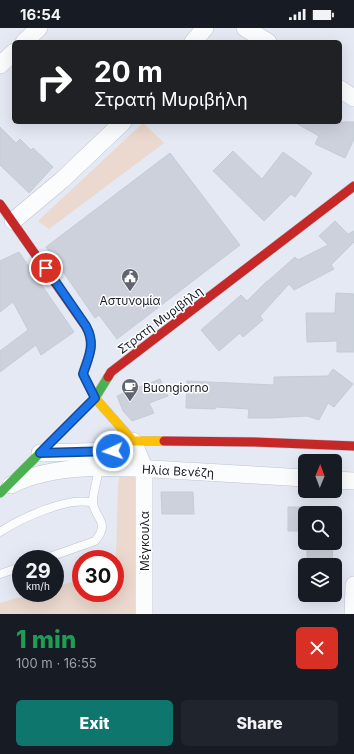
<!DOCTYPE html>
<meta charset="utf-8">
<style>
:root{--surface:#171b24;--page:#20242c;--text:#f1f3f6;--muted:#9ea1a6;--accent:#0f766e}
body{margin:0;font-family:Inter,sans-serif;background:var(--page);color:var(--text);height:100vh;display:flex;flex-direction:column;font-size:15px;white-space:nowrap}
*{box-sizing:border-box;margin:0}
p{font-size:13px;color:var(--muted)}
.icon{flex:none;width:22px;height:22px;fill:none;stroke:currentColor;stroke-width:2;stroke-linecap:round;stroke-linejoin:round}
.map{position:relative;height:586px;overflow:hidden}
.drawer{display:flex;flex-direction:column;background:var(--surface);flex:1}
.drawer>*{flex:none}
.hud{position:absolute;left:12px;top:12px;width:330px;height:84px;border-radius:6px;box-shadow:0 4px 16px #0002;background:#202124;color:#fff;overflow:hidden}
.needle{width:26px;rotate:1deg}
.fabs{position:absolute;left:298px;top:426px;display:grid;gap:8px}
.fabs a{display:grid;place-items:center;width:44px;height:44px;border-radius:6px;background:var(--surface);box-shadow:0 4px 16px #0002;font-size:20px}
.speed{position:absolute;left:12px;top:522px;display:flex;gap:8px;font-size:20px;font-weight:700;text-align:center}
.speed>*{display:grid;place-content:center;width:52px;height:52px;border-radius:50%;background:var(--surface);box-shadow:0 4px 16px #0002;line-height:1}
.speed small{font-size:10px;font-weight:400}
.speed .limit{border:6px solid #d22;background:#fff;color:#111}
.pin{position:absolute;display:grid;place-items:center;width:34px;height:34px;color:#fff;margin:-17px;border:2px solid #fff;border-radius:50%;box-shadow:0 1px 4px #0007}
.me{position:absolute;width:44px;margin:-22px;rotate:267deg;stroke-linejoin:round;filter:drop-shadow(0 0 3px #0008)}
.turn{display:flex;align-items:center;gap:14px;height:84px;padding:0 16px;font-size:18px}
.turn .icon{width:52px;height:52px;stroke-width:2.5}
.turn b{display:block;font-size:28px;line-height:34px}
.round{display:grid;place-items:center;flex:none;width:42px;height:42px;border-radius:6px;background:var(--page)}
.head{display:flex;align-items:center;justify-content:space-between;height:68px;padding:0 16px}
h1{font-size:24px;font-weight:800;line-height:30px;color:#1e9e55}
.cta{display:flex;gap:8px;margin-top:auto;padding:8px 16px}
.cta a{flex:1;height:46px;border-radius:6px;background:var(--accent);color:#fff;font-size:16px;font-weight:800;line-height:46px;text-align:center}
.cta a+a{background:var(--page);color:var(--text)}
.status{display:flex;justify-content:space-between;align-items:center;height:28px;padding:0 20px;background:var(--surface);direction:ltr}
.status svg{height:11px;fill:currentColor}
.map>svg:first-child{display:block}
.green{fill:#ebd8ce}
.building{fill:#ccd1dc;stroke:#c6ccd7}
.lines{fill:none;stroke-linecap:round;stroke-linejoin:round}
.lane-casing{stroke:#bfc4cf;stroke-width:9}
.street-casing{stroke:#bfc4cf;stroke-width:18}
.fast-casing{stroke:#bfc4cf;stroke-width:10}
.slow-casing{stroke:#bfc4cf;stroke-width:10}
.jam-casing{stroke:#bfc4cf;stroke-width:10}
.lane{stroke:#fbfcfd;stroke-width:8}
.street{stroke:#fbfcfd;stroke-width:17}
.fast{stroke:#4caf50;stroke-width:9}
.slow{stroke:#ffc107;stroke-width:9}
.jam{stroke:#c62828;stroke-width:9}
.route-casing{stroke:#114b97;stroke-width:10}
.route{stroke:#1a73e8;stroke-width:7}
.labels{text-anchor:middle;dominant-baseline:central;stroke-width:3;stroke-linejoin:round;paint-order:stroke}
.poi-label{font-size:12px;fill:#171c28;stroke:#fff}
.street-label{font-size:12px;fill:#171c28;stroke:#fff}
</style>
<div class="status"><b>16:54</b><svg viewBox="0 0 49 12"><path d="M0 12V9h3v3zM5 12V6h3v6zM10 12V3h3v9zM15 12V0h3v12zM26 1h20v11H26zM47 4h2v5h-2z"/></svg></div>
<div class="map">
<svg width="354" height="586" viewBox="0 0 354 586">
<rect width="100%" height="100%" fill="#e4e9f4"/>
<path class="green" d="M143,95l21,20 -115,86 -11,-8z
M121,440h23v146h-144v-11l34,-10h21v-6l26,-8v14h34l3,-108z"/>
<path class="building" d="M294,94h60v17l-9,19 -30,-14 4,-8z
M0,99l16,16 4,-4 11,11 2,-2 20,19 -24,26 -29,-28z
M233,123l29,28 21,-27 29,21 -17,24 -4,-3 -27,27 -51,-50z
M170,125l70,92 -123,94 -18,-24 -4,3 -49,-71z
M335,193l13,13 6,-3v11l-23,23 3,4 -40,21 -5,-6 -29,32 3,4 -20,17 -3,-4 -21,18 -18,-21 40,-35 6,6 20,-20h1l27,-24 3,3 30,-15 -9,-9z
M19,224l55,80 -33,23 -5,-10 -36,27v-21l28,-21 -15,-28 -13,10v-51z
M336,265l18,1v58h-17v-11l-30,1 -1,-29h29z
M333,341l20,15 -19,23 -6,-4 -9,17 -12,-4 -37,2h-22l1,-9 -33,-2 -1,2 -29,-1 1,-27 87,4v-8l54,-1z
M160,351l8,17 -19,7 5,10 -22,8 -9,-10 -6,-15z
M161,464h32l1,22h-32z
M288,479h45v6h-28v18h-17z
M307,515h26l-1,22h-25z"/>
<g class="lines">
<defs>
<path id="lane" d="M0,504c21,-14 69,-36 93,-29
M44,531l51,-18c16,-19 0,-22 -2,-38 -1,-8 5,-26 6,-35
M0,546l21,-7"/>
<path id="street" d="M245,0l23,14
M24,14l15,-14
M193,14l12,-14
M0,37l14,-13
M340,61l14,9
M13,193l49,-41 61,-58
M40,425l73,-2 20,-10 11,27v146
M335,452l19,1
M11,457c49,-25 122,-17 176,-14 39,2 79,5 118,7
M353,586l1,-29"/>
<path id="fast" d="M0,465l95,-95 13,-21"/>
<path id="slow" d="M89,305c4,15 -1,27 -6,41l12,24 38,43h31"/>
<path id="jam" d="M0,176l86,123 3,6
M108,349l3,-5 243,-186
M164,413l91,1 99,4"/>
</defs>
<use href="#lane" class="lane-casing"/>
<use href="#street" class="street-casing"/>
<use href="#fast" class="fast-casing"/>
<use href="#slow" class="slow-casing"/>
<use href="#jam" class="jam-casing"/>
<use href="#lane" class="lane"/>
<use href="#street" class="street"/>
<use href="#fast" class="fast"/>
<use href="#slow" class="slow"/>
<use href="#jam" class="jam"/>
</g>
<g class="lines">
<defs>
<path id="route" d="M46,240l40,58c10,19 3,29 -3,48l12,24 -55,55 73,-2"/>
</defs>
<use href="#route" class="route-casing"/>
<use href="#route" class="route"/>
</g>
<defs>
<symbol id="civic-pin" viewBox="-11 -11 22 30"><path d="M0 17L-7.5 6A9.5 9.5 0 1 1 7.5 6Z" fill="#5f646f" stroke="#fff"/><path d="M-.6-6.5H3V-4.5H.6V-3L4-1V1h2V6H-6V1h2V-1L-.6-3ZM-1.2 2.5V6h2.4V2.5Z" fill="#fff"/></symbol>
<symbol id="cafe-pin" viewBox="-11 -11 22 30"><path d="M0 17L-7.5 6A9.5 9.5 0 1 1 7.5 6Z" fill="#5f646f" stroke="#fff"/><path d="M-5.5-4.5H6V0H3Q3 3.5 0 3.5H-2.5Q-5.5 3.5-5.5 0ZM3-3.2v2h1.7v-2ZM-6 4.5H4V6H-6Z" fill="#fff"/></symbol>
</defs>
<g fill-rule="evenodd">
<use href="#civic-pin" x="120" y="239" width="20" height="27"/>
<use href="#cafe-pin" x="120" y="349" width="20" height="27"/>
</g>
<g class="labels">
<g class="poi-label">
<text x="130" y="272">Αστυνομία</text>
<text x="143" y="359" text-anchor="start">Buongiorno</text>
</g>
<g class="street-label">
<text transform="translate(160 292) rotate(-37)">Στρατή Μυριβήλη</text>
<text transform="translate(178 443) rotate(3)">Ηλία Βενέζη</text>
<text transform="translate(144 513) rotate(-90)">Μέγκουλα</text>
</g>
</g>
</svg>
<div class="fabs">
<a><svg class="needle" viewBox="-14 -14 28 28"><path d="M0-13l5 13h-10z" fill="#e53935"/><path d="M0 13l5-13h-10z" fill="#9ea1a6"/></svg></a>
<a><svg class="icon" aria-label="search" viewBox="0 0 24 24"><circle cx="10" cy="10" r="6"/><path d="M15 15l6 6"/></svg></a>
<a><svg class="icon" aria-label="layers" viewBox="0 0 24 24"><path d="M12 4l9 5-9 5-9-5zM3 14l9 5 9-5"/></svg></a>
</div>
<div class="speed"><div>29<small>km/h</small></div><div class="limit">30</div></div>
<div class="pin" style="left:46px;top:240px;background:#d93025"><svg class="icon" aria-label="arrive" viewBox="0 0 24 24"><path d="M6 21V4h12l-3 4 3 4H6"/></svg></div>
<svg class="me" style="left:113px;top:423px" viewBox="-20 -20 40 40"><circle r="17" fill="#1a73e8" stroke="#fff" stroke-width="3"/><path d="M0-11L8 9 0 5-8 9z" fill="#fff"/></svg>
<div class="hud">
<div class="turn"><svg class="icon" aria-label="right" viewBox="0 0 24 24"><path d="M7 20v-9h11M14 6l5 5-5 5"/></svg><div><b>20 m</b>Στρατή Μυριβήλη</div></div>
</div>
</div>
<section class="drawer">
<div class="head"><div><h1>1 min</h1><p>100 m · 16:55</p></div><a class="round" style="background:#d93025;color:#fff"><svg class="icon" aria-label="close" viewBox="0 0 24 24"><path d="M6 6l12 12M18 6L6 18"/></svg></a></div>
<div class="cta"><a>Exit</a><a>Share</a></div>
</section>
